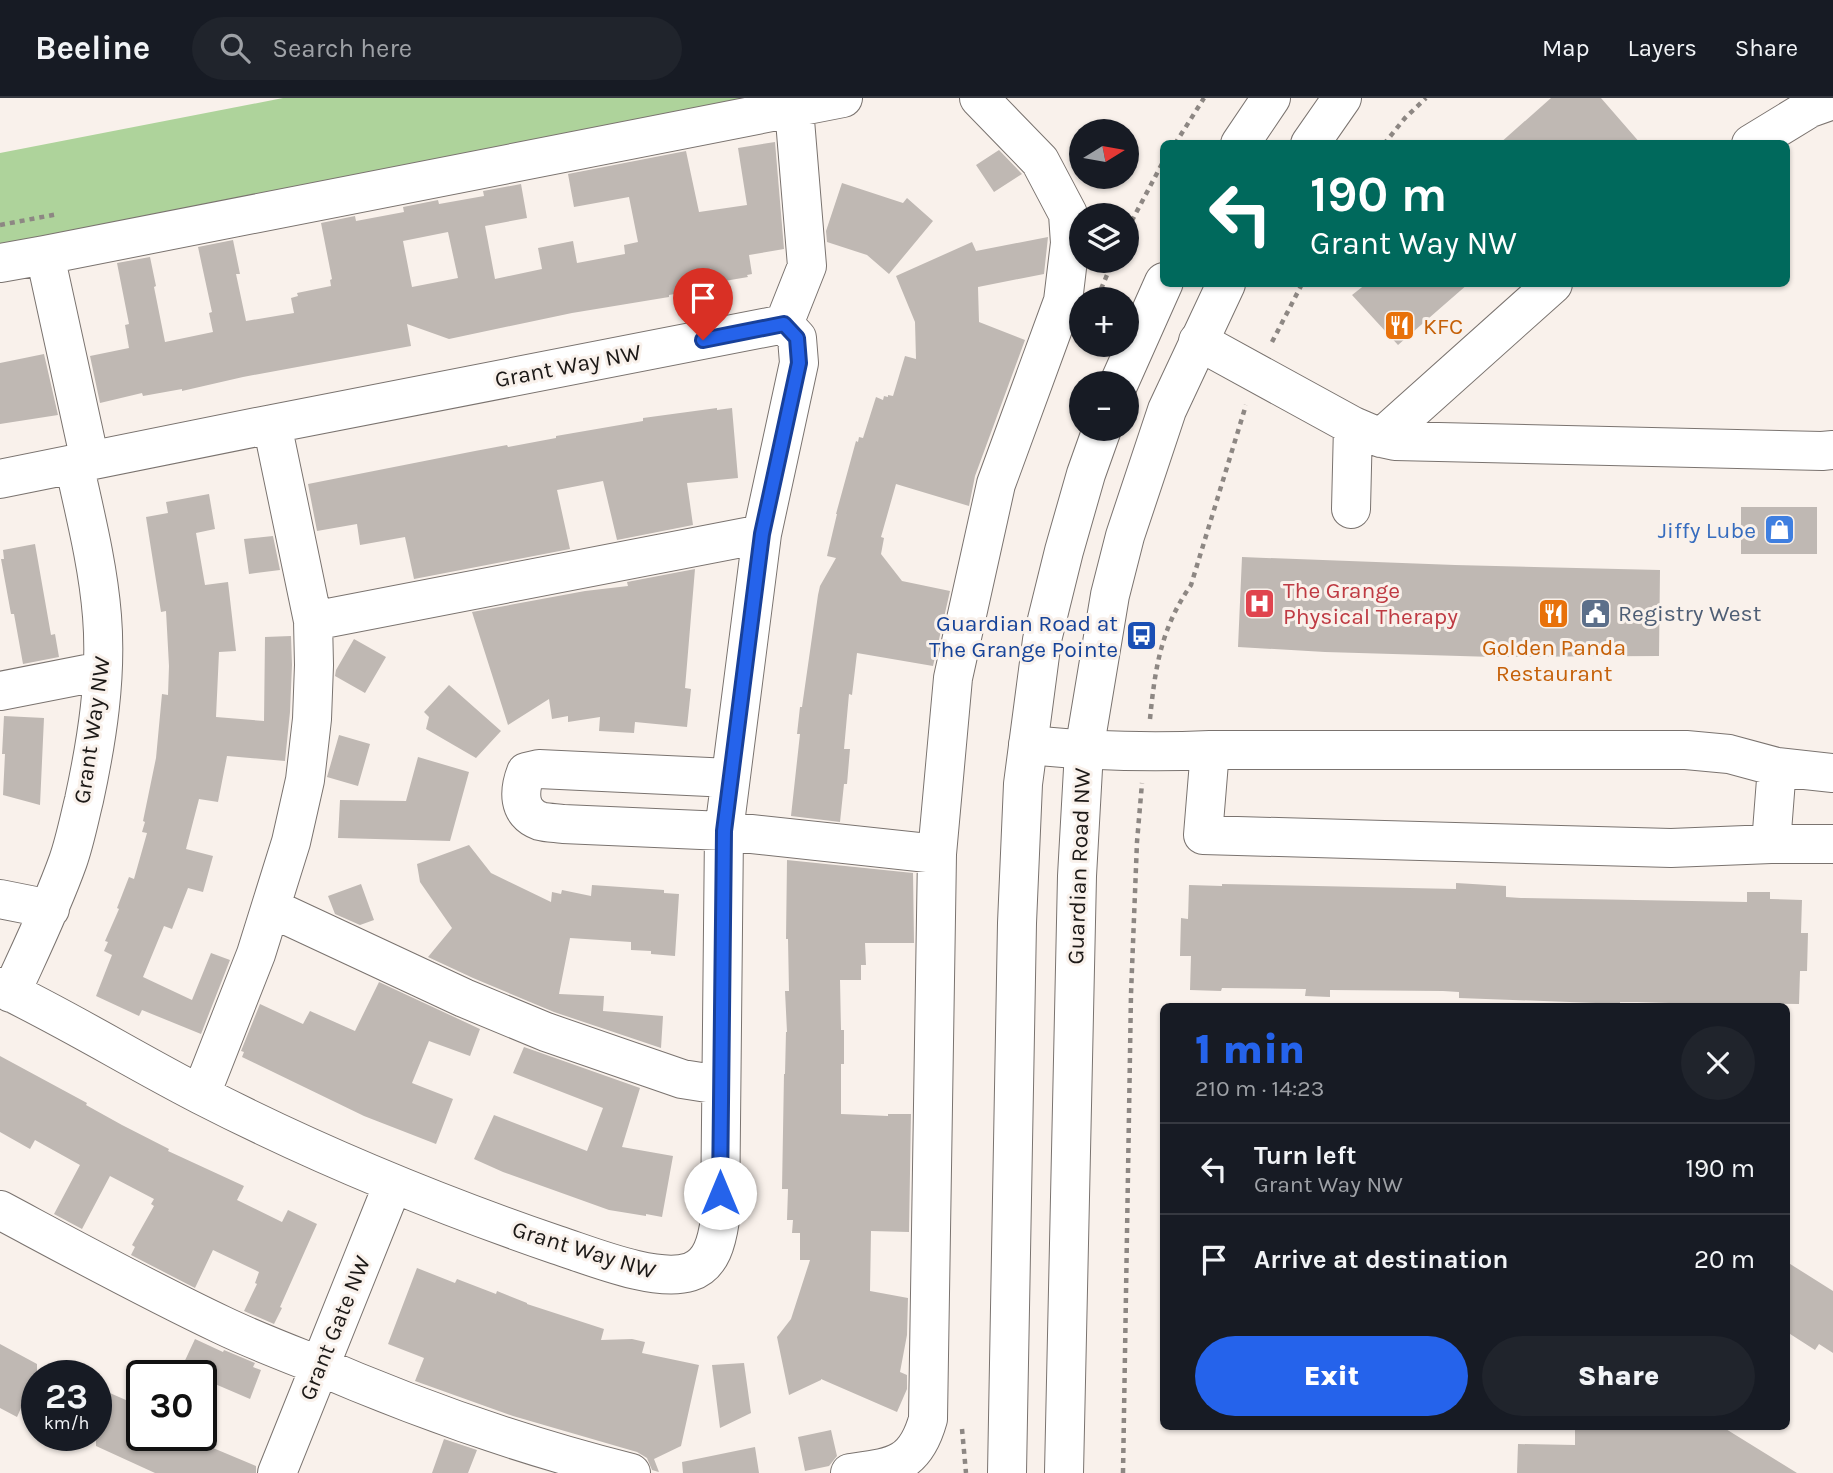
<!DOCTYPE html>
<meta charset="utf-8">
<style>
:root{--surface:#171b24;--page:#20242c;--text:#f1f3f6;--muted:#9ea1a6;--line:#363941;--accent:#2563eb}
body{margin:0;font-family:Karla,sans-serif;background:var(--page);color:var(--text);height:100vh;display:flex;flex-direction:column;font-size:26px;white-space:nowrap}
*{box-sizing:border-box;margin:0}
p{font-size:23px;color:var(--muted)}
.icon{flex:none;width:38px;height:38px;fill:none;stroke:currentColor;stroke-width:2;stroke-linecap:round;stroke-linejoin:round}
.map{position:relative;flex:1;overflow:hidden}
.side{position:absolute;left:1160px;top:905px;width:630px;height:427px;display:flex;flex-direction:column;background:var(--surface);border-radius:10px;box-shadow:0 2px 5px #0004}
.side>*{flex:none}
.guide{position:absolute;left:1160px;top:42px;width:630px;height:147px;border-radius:10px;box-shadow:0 2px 5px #0004;background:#00695c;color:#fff;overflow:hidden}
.needle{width:46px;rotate:79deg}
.tools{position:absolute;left:1069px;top:21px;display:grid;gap:14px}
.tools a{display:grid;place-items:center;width:70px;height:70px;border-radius:50%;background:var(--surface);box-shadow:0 2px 5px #0004;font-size:35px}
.speed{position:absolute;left:21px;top:1262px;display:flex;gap:14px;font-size:35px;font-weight:700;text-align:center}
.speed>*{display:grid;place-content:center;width:91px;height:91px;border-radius:50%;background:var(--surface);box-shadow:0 2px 5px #0004;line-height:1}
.speed small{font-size:18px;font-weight:400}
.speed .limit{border:4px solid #111;border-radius:10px;background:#fff;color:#111}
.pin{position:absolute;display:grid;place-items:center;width:60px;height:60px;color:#fff;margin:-72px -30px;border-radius:50% 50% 50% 0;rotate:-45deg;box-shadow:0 0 7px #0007}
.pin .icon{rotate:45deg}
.me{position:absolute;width:77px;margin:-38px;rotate:0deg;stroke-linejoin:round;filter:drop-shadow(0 0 5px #0008)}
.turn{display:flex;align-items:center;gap:24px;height:147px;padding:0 35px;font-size:32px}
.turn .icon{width:91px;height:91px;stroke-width:2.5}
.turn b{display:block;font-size:49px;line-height:60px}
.round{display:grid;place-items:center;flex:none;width:74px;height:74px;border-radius:37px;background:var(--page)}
.head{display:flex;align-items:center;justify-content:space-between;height:119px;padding:0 35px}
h1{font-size:42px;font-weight:800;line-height:52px;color:var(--accent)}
.button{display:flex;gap:14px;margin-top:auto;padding:14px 35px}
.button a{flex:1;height:80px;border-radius:42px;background:var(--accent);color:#fff;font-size:28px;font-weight:800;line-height:80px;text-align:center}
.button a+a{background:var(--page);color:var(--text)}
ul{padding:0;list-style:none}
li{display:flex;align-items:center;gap:21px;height:91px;padding:0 35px;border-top:2px solid var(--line)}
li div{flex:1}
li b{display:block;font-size:26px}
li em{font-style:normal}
header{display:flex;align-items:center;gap:42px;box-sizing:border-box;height:98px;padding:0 35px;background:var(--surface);border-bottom:2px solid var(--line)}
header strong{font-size:33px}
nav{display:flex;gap:38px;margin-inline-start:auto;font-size:24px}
.search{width:490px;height:63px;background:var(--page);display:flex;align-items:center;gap:18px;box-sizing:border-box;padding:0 24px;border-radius:38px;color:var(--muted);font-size:26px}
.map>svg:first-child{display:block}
.green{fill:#aed39b}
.building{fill:#bfb8b3;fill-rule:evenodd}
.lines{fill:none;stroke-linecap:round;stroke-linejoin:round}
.minor-casing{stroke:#7a736f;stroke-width:40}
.major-casing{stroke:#7a736f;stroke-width:40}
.path{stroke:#8d8783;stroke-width:4.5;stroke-dasharray:5 5;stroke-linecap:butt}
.minor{stroke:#fff;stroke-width:38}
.major{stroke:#fff;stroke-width:38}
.route-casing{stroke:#184099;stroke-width:18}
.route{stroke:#2563eb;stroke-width:12}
.labels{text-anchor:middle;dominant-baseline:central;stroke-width:6;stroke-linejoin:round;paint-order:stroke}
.food-label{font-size:23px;fill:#c56008;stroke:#f9f1eb;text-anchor:start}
.street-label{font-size:23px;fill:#1c1917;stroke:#f9f1eb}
.shop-label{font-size:23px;fill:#366cbe;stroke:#f9f1eb;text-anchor:end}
.health-label{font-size:23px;fill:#be3a42;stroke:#f9f1eb;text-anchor:start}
.service-label{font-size:23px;fill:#4e5e75;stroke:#f9f1eb;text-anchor:start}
.transit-label{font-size:23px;fill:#164399;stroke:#f9f1eb;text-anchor:end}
</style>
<header>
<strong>Beeline</strong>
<div class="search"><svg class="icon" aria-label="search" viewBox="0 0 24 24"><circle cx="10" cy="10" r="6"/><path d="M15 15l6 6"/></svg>Search here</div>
<nav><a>Map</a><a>Layers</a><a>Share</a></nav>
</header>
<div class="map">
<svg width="1833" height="1375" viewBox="0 0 1833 1375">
<rect width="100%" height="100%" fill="#f9f1eb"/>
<path class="green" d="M283,0h499l-782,154v-99z"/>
<path class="building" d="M1551,0h50l40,46h-142z
M775,44l9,107 -35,6 3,19 -5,1 1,2 -41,7 1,4 -39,7v2l-97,16 -123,26 -42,-15 4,22 -168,31 -61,14v-2l-39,7 -1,-3 -42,10 -10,-47 39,-8 -4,-23 4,-1 -12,-61 33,-6 6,29 -2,1 11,55 48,-10 -4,-19 3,-1 -14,-65 35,-7 7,34h-4l10,47 48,-8 -3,-15 7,-2 -1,-3 34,-7 -1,-6 2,-1 -11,-56 34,-7 1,5 48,-9 -1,-5 35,-7 1,4 45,-8 -1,-5 38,-7 6,34 -42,8 10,53 47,-10 -4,-21 35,-7 4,22 48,-9 -1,-9 14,-3 -9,-45 -55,10 -6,-33 118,-23 13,61 48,-7 -9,-57zM448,134l10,46 -46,9 -9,-46z
M999,52l23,24 -28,18 -18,-27z
M842,85l61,20 4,-5 26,23 -44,53 -22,-19 -40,-13 -1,-11z
M1048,139l-4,37 -66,13 1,35 46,18 -50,136 -6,30 -73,-22 -15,53 3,1 -3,16 21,27 48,10 -17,75 -76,-13 -5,42 -3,-1 -5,55h6l-3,35h-3l-4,38 -49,-6 9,-82h-3l3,-27h2l16,-112 2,-9 16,-28 -9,-2 10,-42h-1l20,-73 2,1 1,-5 4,1 13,-41 7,3 1,-4 4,1v-2l5,1 12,-40 11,3 -1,-37 -19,-46 76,-34 4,9z
M1366,186h102l-70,61 -46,-50z
M44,256l14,61 -58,9v-61z
M717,310v2l15,-2 6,70 -51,5 6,42 -76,15 -14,-59 -46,9 13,59 -156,30 -9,-42 -45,8 -3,-21 -40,7 -9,-47 167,-33 32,-6 1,2 48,-9v-2l87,-15v-3z
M209,396l6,35 -19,4 9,52 23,-3 8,69 -17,1 -3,65 48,4 1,-84 26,-1 1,29 -2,47 -5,49 -58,-5 -9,46 -19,-3 -13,50 27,7 -10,36 -15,-4 -16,41 -8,-3 -21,51 49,23 19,-47 19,7 -29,74 -59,-24 -3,6 -43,-20 16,-41 -8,-4 4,-9 -3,-1 14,-32 -2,-1 12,-31 5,2 13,-46 -5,-1 3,-10 -2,-1 13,-63 6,-64 6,1 1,-29 -3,-55 -5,1 -15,-95 22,-4 -2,-11z
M1741,409h76v47h-76z
M273,438l7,34 -31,4 -5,-35z
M35,446l16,91 4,-1 4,23 -36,7 -9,-50h-3l-10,-55h3l-1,-9z
M1242,459l213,8 205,5 -1,86 -165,1 -169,-5 -87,-5z
M695,471l-10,119 6,1 -4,38 -52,-5 -1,11 -35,-2 1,-14 -32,5v-6l-16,3 -3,-20 -41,26 -36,-113 113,-21 43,-5 -1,-4z
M354,541l32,18 -21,36 -30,-17 1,-6z
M449,587l52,46 -25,27 -50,-29 3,-12 -5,-5z
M4,618l40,2 -4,87 -37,-10 2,-41h-3z
M339,637l31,9 -12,42 -31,-9z
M418,659l51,15 -19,69 -112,-3 2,-38 66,1z
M469,747l22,28 60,29 1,-10 9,2 1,-4 29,6 1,-11 72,5v3l15,1 -4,62 -24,-2v-3l-20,-1v-8l-61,-4 -11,56 45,2 -1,15 60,5 -2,32 -107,-36 -81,-34 -45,-21 24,-29 -32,-46 -3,-18z
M787,762l126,13 1,70h-49l1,22h-5v15h-21l1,50h3v34h-3v50l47,2v-2h23l-2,118 -38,-1 -1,60 38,7 -1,37 -7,37 7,3v14l-10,23 -76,-33v1l-32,15 -12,-58 14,-18 19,-59h-10v-27h-8l1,-13h-6l1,-31h-6l2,-115h1l1,-42h1l-2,-41h4l-1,-52h-2z
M1456,785l50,3v11l15,1 226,4v-10h23v7l32,1 -1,33h7l-1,38h-7l-1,33 -65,-1v2l-97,-3h-17v4h-24v-3l-137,-5v-6l-16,-1 -113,-1v7l-25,-1 1,-7 -84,-1 -1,3 -31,-1 1,-34h-11l1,-38 7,1 1,-34 33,1v-2l234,5z
M361,786l13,36 -14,5 -25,-11 -7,-18z
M379,884l101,47 -10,27 -41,-15 -17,42 41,16 -17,45 -72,-28 -122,-59 2,-5 -3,-1 19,-47 43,20 7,-13 45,20z
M524,949l116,41 -18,59 51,9 -11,61 -16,-3v2l-37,-6 -106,-38 -29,-13 20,-44 93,36 16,-43 -90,-35z
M0,958l87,47 -1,2 36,20 47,24 -1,2 76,35 -7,14 45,22 6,-12 29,14 -37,83 2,1 -8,16 -30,-13 13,-27 -2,-1 4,-11 -46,-22 -18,38 -64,-33 4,-8 -3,-2 22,-39 -3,-2 3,-5 -44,-23 -28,53 -28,-15 26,-49 -45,-25 -5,9 -30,-17z
M1787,1164l46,29v62l-14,-9 -4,6 -28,-18z
M417,1170l38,15 2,-4 39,15 1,-3 30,12v1l77,25 -3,11 31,-1 13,3 -3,11 57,12 -18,81 -27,13 5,13 -7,-2 -5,-12 -10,-6 -124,-36 -98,-35 9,-23 -36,-14z
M195,1241l28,13 1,-2 31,13 -2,4 8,3 -11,29 -49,-21v-2h-6l-14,-7z
M0,1246l37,20v52l-16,-8 -4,9 -17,-9z
M744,1265l7,50 -31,15 -8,-63z
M96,1289l46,20v28h40l74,31v7h-101l-59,-27z
M1575,1328h146l76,47h-280l1,-29 57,1z
M831,1332l6,26 -8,10 -24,5 -7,-34z
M444,1341l33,11 -9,23h-36z
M755,1349l4,26h-76l-1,-11z"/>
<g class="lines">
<defs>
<path id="minor" d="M1751,46l59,-36 23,-8
M45,157l45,206
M0,165l45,-8 798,-157
M784,226l23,-58 -13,-158
M1198,243l155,85 28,12 172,-154
M1381,340l14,3 427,10 11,-1
M0,381l272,-55 512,-100
M1351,411l2,-83
M313,523l449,-87
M0,593l102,-20
M1028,647c63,6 119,8 182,5h476l43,4 48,13 -6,77 -100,4 -468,-13 7,-85
M1777,669l56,6
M730,680l-191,-9 -13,3c-7,18 -9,41 14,49 7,2 16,2 23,3l161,7 213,23
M1771,746h62
M0,801l50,10
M271,810l193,90 82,34 136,47 38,6
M0,889c69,33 133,73 201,108 115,59 234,108 356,150 34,11 99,38 133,27 22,-7 27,-32 30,-52l4,-389 38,-297 37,-171 -2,-25 -13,-14
M11,895c20,-44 41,-87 57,-132 7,-20 11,-41 16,-61 13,-60 23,-123 18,-184 -4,-51 -17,-102 -28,-152
M201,996l55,-140 35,-112 14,-62 7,-61 2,-54 -1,-44 -41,-197
M0,1112c73,39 146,79 222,115 27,13 55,24 83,35 105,46 214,85 326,113
M277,1375l116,-289
M850,1375c43,-6 65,-7 78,-54l9,-565 16,-176 43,-194 67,-183 7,-58 -2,-29 -28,-53 -61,-63"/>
<path id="major" d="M1240,46l31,-46
M1310,46l32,-46
M1119,285l45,-101
M1007,1375l10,-550 6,-139 19,-144 22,-89 22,-77 16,-45
M1064,1375l13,-597 7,-125 26,-156 15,-59 42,-126 59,-126"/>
</defs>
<use href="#minor" class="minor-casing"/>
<use href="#major" class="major-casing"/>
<path class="path" d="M1175,46l29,-46
M1384,46l21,-26 21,-20
M0,127l58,-11
M1127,132l37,-70
M1101,191l12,-28
M1272,244l30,-58
M1150,621c5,-51 11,-91 41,-134l55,-180
M962,1331l4,44
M1123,1375l8,-479 6,-152 5,-59"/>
<use href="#minor" class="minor"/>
<use href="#major" class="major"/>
</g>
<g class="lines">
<defs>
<path id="route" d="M703,242l81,-16 13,14 2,25 -37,171 -38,297 -4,362"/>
</defs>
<use href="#route" class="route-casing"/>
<use href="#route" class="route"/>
</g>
<defs>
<symbol id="restaurant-square" viewBox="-11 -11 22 22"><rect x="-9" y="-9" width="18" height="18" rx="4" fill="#e8710a" stroke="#f9f1eb"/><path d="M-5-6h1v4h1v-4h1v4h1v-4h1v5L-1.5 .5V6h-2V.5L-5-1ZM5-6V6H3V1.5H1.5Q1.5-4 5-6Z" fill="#fff"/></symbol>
<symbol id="shop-square" viewBox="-11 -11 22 22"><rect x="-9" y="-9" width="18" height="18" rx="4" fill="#3f7fe0" stroke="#f9f1eb"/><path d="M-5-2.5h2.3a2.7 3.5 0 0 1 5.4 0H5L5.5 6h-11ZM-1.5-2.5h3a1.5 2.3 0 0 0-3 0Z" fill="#fff"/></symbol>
<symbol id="hospital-square" viewBox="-11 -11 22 22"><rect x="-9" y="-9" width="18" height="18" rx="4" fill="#e0444e" stroke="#f9f1eb"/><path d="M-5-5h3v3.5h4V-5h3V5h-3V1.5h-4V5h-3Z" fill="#fff"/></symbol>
<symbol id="civic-square" viewBox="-11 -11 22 22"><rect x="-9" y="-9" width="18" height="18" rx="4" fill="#5c6f8a" stroke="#f9f1eb"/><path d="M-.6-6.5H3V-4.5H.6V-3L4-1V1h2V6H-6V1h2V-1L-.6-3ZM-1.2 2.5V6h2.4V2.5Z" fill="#fff"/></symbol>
<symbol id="bus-square" viewBox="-11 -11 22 22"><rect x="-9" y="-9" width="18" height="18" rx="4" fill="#1a4fb4" stroke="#f9f1eb"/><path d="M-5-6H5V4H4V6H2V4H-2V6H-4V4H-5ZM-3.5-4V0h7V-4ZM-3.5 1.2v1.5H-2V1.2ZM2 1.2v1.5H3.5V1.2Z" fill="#fff"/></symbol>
</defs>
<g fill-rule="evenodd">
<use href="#restaurant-square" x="1382" y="210" width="35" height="35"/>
<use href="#shop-square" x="1762" y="414" width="35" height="35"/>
<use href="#hospital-square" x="1242" y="488" width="35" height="35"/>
<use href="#restaurant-square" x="1536" y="498" width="35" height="35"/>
<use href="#civic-square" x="1578" y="498" width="35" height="35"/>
<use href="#bus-square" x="1124" y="520" width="35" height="35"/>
</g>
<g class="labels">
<g class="food-label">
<text x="1423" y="228">KFC</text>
<text x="1554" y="549" text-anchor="middle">Golden Panda<tspan x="1554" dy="26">Restaurant</tspan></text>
</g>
<g class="street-label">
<text transform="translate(568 268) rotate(-11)">Grant Way NW</text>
<text transform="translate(92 632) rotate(-82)">Grant Way NW</text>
<text transform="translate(1079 768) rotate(-88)">Guardian Road NW</text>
<text transform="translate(584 1152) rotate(17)">Grant Way NW</text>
<text transform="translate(335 1230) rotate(-68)">Grant Gate NW</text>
</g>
<g class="shop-label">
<text x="1756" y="432">Jiffy Lube</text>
</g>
<g class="health-label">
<text x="1283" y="492">The Grange<tspan x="1283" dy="26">Physical Therapy</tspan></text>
</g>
<g class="service-label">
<text x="1618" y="515">Registry West</text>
</g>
<g class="transit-label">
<text x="1118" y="525">Guardian Road at<tspan x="1118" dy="26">The Grange Pointe</tspan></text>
</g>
</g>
</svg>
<div class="tools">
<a><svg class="needle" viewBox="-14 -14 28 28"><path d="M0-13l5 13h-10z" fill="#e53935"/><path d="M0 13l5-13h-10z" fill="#9ea1a6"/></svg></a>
<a><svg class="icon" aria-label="layers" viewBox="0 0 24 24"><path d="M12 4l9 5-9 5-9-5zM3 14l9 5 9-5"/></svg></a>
<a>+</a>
<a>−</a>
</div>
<div class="speed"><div>23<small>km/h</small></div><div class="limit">30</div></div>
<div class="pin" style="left:703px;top:242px;background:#d93025"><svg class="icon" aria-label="arrive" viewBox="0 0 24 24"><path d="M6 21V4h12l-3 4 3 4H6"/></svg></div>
<svg class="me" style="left:720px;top:1095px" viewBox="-20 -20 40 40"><circle r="19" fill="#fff"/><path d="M0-13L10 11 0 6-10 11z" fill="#2563eb"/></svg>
<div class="guide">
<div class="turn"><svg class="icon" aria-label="left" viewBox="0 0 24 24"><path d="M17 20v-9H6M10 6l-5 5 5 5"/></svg><div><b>190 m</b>Grant Way NW</div></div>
</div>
<section class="side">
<div class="head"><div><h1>1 min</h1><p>210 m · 14:23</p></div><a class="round"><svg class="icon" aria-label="close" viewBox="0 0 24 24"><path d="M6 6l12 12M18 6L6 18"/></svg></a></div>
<ul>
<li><svg class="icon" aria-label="left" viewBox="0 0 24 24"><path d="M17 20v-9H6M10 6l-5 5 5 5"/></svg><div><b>Turn left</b><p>Grant Way NW</p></div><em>190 m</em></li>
<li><svg class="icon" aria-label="arrive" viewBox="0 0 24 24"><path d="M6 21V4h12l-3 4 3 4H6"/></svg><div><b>Arrive at destination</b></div><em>20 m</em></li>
</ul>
<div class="button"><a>Exit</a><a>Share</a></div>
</section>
</div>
